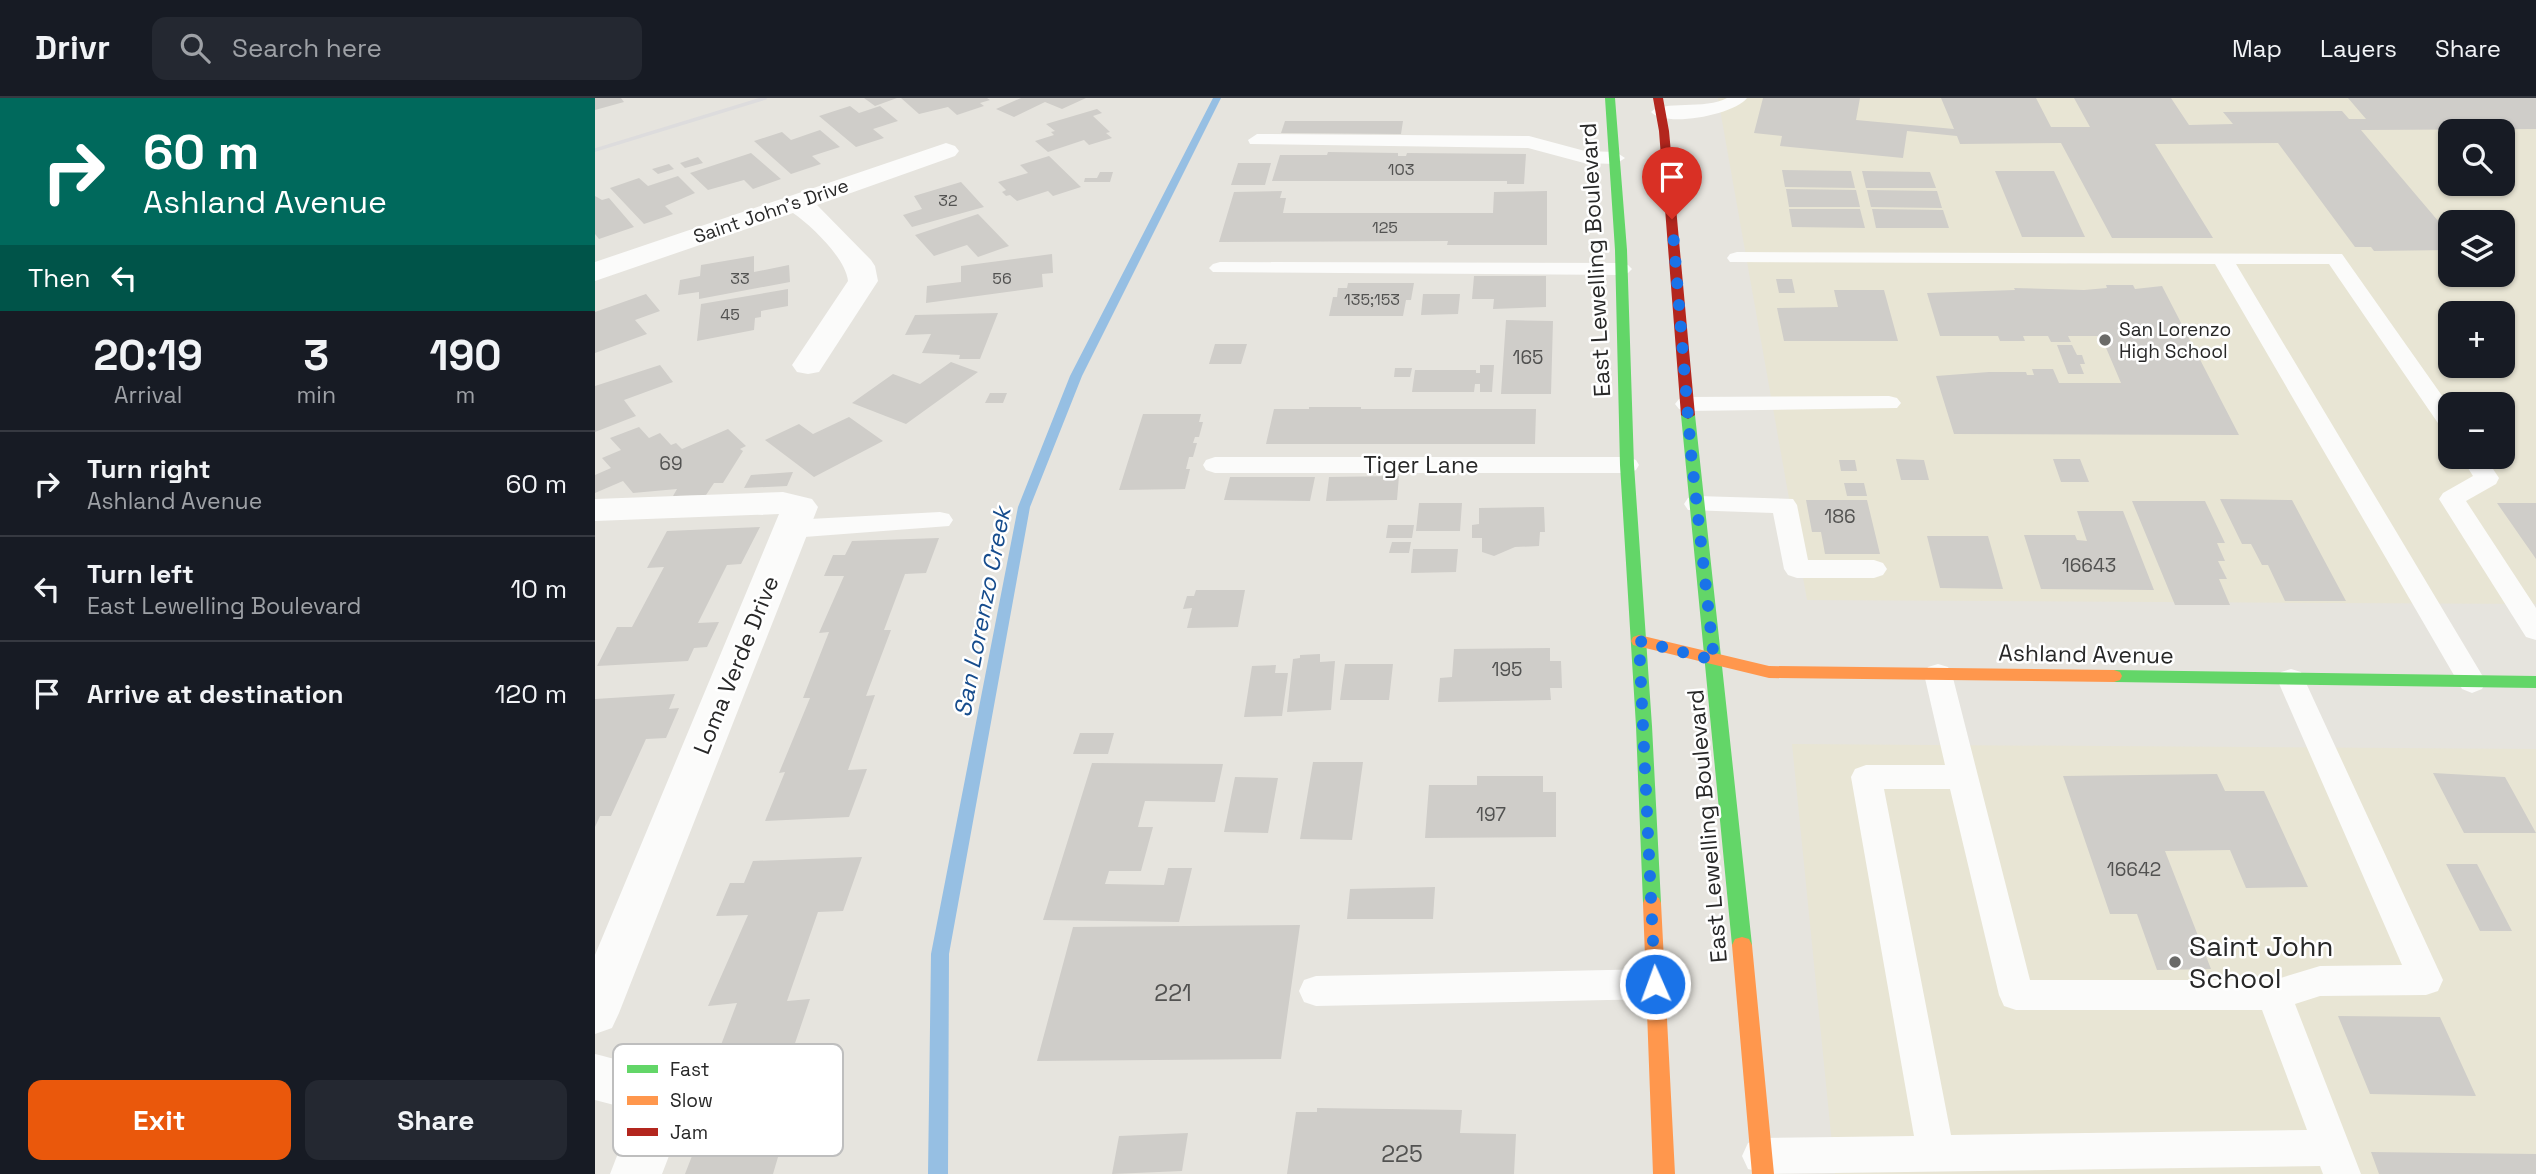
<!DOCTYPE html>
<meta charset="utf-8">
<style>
:root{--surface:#171b24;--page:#242831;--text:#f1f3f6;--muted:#9ea1a6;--line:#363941;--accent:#ea580c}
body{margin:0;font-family:"Space Grotesk",sans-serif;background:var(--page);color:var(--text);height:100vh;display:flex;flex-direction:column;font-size:26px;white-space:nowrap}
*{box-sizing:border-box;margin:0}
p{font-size:23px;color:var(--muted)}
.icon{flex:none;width:38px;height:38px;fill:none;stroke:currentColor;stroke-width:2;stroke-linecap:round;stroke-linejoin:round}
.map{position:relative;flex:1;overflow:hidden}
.side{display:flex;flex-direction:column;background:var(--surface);width:595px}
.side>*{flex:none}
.guide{background:#00695c;color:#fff;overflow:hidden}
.tools{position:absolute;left:1843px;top:21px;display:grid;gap:14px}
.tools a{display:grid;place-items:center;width:77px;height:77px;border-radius:14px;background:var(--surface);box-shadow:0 2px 5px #0004;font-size:35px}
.pin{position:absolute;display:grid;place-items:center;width:60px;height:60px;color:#fff;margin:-72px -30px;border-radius:50% 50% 50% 0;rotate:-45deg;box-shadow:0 0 7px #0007}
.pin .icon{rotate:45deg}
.me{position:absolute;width:77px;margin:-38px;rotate:358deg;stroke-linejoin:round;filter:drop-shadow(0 0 5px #0008)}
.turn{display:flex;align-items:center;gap:24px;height:147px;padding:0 28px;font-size:32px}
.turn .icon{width:91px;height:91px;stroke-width:2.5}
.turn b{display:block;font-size:49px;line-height:60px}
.then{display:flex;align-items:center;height:66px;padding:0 28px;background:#0003;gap:14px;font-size:26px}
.eta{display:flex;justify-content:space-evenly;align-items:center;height:119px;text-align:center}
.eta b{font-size:42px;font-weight:700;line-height:49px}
.primary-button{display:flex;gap:14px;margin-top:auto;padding:14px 28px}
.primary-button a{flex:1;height:80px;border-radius:14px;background:var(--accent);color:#fff;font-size:28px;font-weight:700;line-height:80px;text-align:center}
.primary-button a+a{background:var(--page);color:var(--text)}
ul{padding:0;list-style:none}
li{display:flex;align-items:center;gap:21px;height:105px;padding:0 28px;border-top:2px solid var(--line)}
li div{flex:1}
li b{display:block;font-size:26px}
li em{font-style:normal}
header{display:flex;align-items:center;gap:42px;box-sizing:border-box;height:98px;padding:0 35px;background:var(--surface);border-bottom:2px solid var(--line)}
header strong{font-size:33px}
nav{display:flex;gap:38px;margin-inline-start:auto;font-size:24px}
.search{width:490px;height:63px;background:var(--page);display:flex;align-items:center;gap:18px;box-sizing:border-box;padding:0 24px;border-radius:14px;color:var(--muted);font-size:26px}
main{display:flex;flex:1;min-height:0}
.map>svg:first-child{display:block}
.education{fill:#e8e5d4;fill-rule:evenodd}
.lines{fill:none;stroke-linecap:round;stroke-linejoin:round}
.stream{fill:#96bfe3;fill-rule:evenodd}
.building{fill:#cfcdc9}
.lane{fill:#fbfbfa;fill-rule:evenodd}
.street{fill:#fbfbfa;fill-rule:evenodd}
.fast{fill:#63d668;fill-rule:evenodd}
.slow{fill:#ff974d;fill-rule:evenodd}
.jam{fill:#b3261e;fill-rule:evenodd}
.rail{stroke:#dddcdd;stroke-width:3.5}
.route{stroke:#1a73e8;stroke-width:12;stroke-dasharray:0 21.6}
.poi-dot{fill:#6a6a68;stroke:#fff;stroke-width:2.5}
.labels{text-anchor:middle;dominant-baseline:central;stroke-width:5;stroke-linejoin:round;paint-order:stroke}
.far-number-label{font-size:16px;fill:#525251}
.far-street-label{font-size:19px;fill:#282828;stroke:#fff}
.far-poi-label{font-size:19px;fill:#282828;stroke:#fff;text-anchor:start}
.number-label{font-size:19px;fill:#525251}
.street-label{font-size:23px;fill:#282828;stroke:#fff}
.near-number-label{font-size:23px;fill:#525251}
.water-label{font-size:24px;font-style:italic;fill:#164c8d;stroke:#fff}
.near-poi-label{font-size:28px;fill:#282828;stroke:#fff;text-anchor:start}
.key{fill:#fff;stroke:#bebebe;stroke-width:2}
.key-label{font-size:19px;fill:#282828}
</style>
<header>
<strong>Drivr</strong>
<div class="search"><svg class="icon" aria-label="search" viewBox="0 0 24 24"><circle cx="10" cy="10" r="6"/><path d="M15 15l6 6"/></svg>Search here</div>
<nav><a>Map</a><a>Layers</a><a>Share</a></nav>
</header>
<main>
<section class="side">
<div class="guide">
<div class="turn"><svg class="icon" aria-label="right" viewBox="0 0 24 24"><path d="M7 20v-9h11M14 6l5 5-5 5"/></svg><div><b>60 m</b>Ashland Avenue</div></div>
<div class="then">Then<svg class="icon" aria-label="left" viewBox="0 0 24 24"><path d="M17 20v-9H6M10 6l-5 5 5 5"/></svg></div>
</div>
<div class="eta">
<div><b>20:19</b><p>Arrival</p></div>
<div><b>3</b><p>min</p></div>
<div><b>190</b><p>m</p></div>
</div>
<ul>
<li><svg class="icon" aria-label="right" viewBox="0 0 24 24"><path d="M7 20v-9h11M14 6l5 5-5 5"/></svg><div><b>Turn right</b><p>Ashland Avenue</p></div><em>60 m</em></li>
<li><svg class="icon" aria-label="left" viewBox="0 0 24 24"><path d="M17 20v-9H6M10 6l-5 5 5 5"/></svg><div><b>Turn left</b><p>East Lewelling Boulevard</p></div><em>10 m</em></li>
<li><svg class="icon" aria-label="arrive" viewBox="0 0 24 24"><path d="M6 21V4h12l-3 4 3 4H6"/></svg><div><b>Arrive at destination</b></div><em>120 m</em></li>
</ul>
<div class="primary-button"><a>Exit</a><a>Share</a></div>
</section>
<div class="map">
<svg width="1941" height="1076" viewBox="0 0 1941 1076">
<rect width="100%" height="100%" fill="#e6e4de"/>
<path class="education" d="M1123,0h818v506l-729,-4zM1855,33h53v53h-53zM1855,124h53v53h-53zM1855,215h53v53h-53zM1855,306h53v53h-53z
M1197,646l744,5v425h-701z"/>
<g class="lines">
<path class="stream" d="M618,0h8l-139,278 -52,131 -81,447 -1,220h-20l3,-220 87,-447 52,-131z"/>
</g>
<path class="building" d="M0,0h26l3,4 -29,8z
M269,0h33l-22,8z
M306,0h86l3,2 -10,3 4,3 -27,9 -9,-8 -29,7z
M426,0h65l-24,11 -17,-7 -31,15 -18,-8z
M1168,0h97l-4,22 98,9 -13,-31h95l15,29h39l-16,-29h97l18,27 44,-1 -10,-12 119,-1 7,8h17l-18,-21h188v31l-175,1 89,105v15l-76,1 -3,-4h-16l-77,-104 -123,1 58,94h-101l-51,-95 -101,1 -3,-8 -50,-5 -4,27 -123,-12 2,-10 -28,-3z
M255,8l9,7 21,-7 18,15 -25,8 11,9 -28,9 -37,-31z
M502,11l5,4 -9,3 17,16 -4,1 6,5 -23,7 -5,-5 -36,12 -13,-11 19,-6 -3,-3 4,-1 -9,-7z
M690,23h118l-2,13 -120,-1z
M225,32l20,17 -28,9 9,8 -30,10 -37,-33 28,-9 9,8z
M733,54l70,1v3h8l1,-3 119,1 -2,30h-17v-3h-235l8,-26h47z
M156,55l30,26 -28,10 -9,-9 -36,10 -18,-17z
M454,58l32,31 -28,9 -5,-5 -31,10 -7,-6 -4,1 -4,-4 4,-2 -8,-8 30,-9 -8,-8z
M103,59l5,6 -18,5 -5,-5z
M643,65h33l-6,22h-34z
M74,66l5,5 -16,5 -6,-5z
M1187,72l69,1 4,17 -70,-1z
M1267,73l68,1 6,16h-70z
M1400,73h59l31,66h-63z
M505,74h13l-3,10h-26l1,-4h12z
M83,78l17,17 -30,13 8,8 -29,10 -34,-36 29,-10 9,8z
M366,84l23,25 -72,20 -9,-12 19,-6 -8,-13z
M1191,91l70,1 4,17h-71z
M1272,92l70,1 5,17 -71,-1z
M687,93l-2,7h6l-3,15h210l1,-21 53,-1v54h-100l1,-4 -229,1 15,-50z
M0,98l7,4 7,-2 25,29 -35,12 -4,-5z
M1194,111h71l5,19 -73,-1z
M1277,111l71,1 6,18h-73z
M383,116l31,32 -31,11 -11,-12 -33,11 -19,-21z
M457,156l1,19 -11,1 1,13 -117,16 1,-17 34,-4v-16z
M159,158v16l35,-7 1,17 -91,17v-7l-21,3 2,-15 20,-4 1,-11z
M879,178h72v31l-53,2 1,-10h-22z
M1181,181h16l3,14h-16z
M753,185h66l-3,17h-5l-3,16h-74l4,-19h4l1,-9h9z
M1511,187h27l2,4 27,-3 77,149 -285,-1 -18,-58 53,-4h37l1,3h7l-2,-6h21l6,14h62l-20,-47h-33l3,6h-20l-3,-6h-25l2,5h-25l-2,-5h-58l-13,-43 88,-3 -1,-2 70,2 23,-2z
M193,191v17l-27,5v6l-6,1 -1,12 -57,11 4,-37z
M1239,192h50l14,51h-114l-7,-33 61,-1z
M51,196l14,17 -25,9 12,14 -52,19v-41z
M828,196h37l-2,20 -37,1z
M403,215l-18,46h-21l1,-4 -38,-2 9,-19 -26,1 10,-20z
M911,222l47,1 -2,73h-50z
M620,246h32l-6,20h-32z
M1462,247h15l5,10h5l3,9h-5l4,10h-16z
M356,264l27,10 -72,52 -54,-21 41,-29 27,10z
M65,267l13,17 -49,18 12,16 -41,16v-46z
M885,267h14l-2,27h-12v-8h-5l-1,8h-62l3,-22h61v3h4z
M800,270h17l-2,9h-16z
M395,295h17l-4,10h-18z
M714,309h52v2h175l-1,35h-269l8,-35h35z
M548,316h58l-2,8h4l-4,15h-4l-2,6h4l-4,14h-4l-3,12h4l-5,20 -66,1z
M254,319l34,24 -69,36 -49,-37 34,-16 14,10z
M44,329l10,11 11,-5 11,12 5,-2 6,6 46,-20 18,17 -6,3 3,2 -20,32h-9l-8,12 -33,1 4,-7 -44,4 -10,-12 -28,12v-18l16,-7 -9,-10 19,-8 -11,-12z
M1301,361l28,1 5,20h-28z
M1458,361h27l9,23h-28z
M1244,362h16l2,11h-16z
M198,374l-6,14 -43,2 7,-13z
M804,378l-2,24 -71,1 3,-24z
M635,379h85l-5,24 -86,-1z
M1249,385h20l3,13h-20z
M1625,401l72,1 54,101h-61l-17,-36h-6l-11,-21h-9z
M1211,402h61l13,54h-55l-4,-22h-9z
M1537,403h73l20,42h-8l8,18h-7l9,18h-8l11,26h-55z
M824,405h43l-2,28h-44z
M1902,405h39v56z
M949,409l1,25h-5l-1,14 -24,1 -21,9 -12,-4v-14h-10v-13l7,-1v-16z
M1482,413h46l31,79 -113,-1 -17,-54h51l2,5 10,1z
M793,427h26l-2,13h-26z
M165,429l-19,37 -14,1 -29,58 21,-1 -12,25 -13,1 -6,13 -91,5 20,-39h15l32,-60 -17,1 20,-37z
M1332,438h61l15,53 -63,-1z
M344,440l-13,35 -21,1 -21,56h7l-25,66 9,-1 -27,75 19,-1 -18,48 -84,4 20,-49 -6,1 31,-75h-7l26,-66 -10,1 25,-57h-20l9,-21h12l7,-14z
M797,444h19l-2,11h-20z
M818,451h45l-2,23 -45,1z
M601,492h49l-7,37 -51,1 5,-20 -9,1 4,-13h7z
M955,550v13h11l1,27h-12l1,12 -113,2 2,-24 12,-1 2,-28z
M725,556v8l15,-1 -4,49 -44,2 6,-53 7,-1v-3z
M750,566h48l-4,36h-49z
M681,567l-1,8h13l-6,43 -38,1 8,-51z
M80,596l-6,15 10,-1 -13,30 -20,1 -35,77h-11l-5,11v-128z
M485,635h34l-6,21h-35z
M718,664h50l-11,78 -52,-1z
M497,665l131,1 -8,38 -70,-1 -7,26h15l-12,44h-32l-4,13 59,1 4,-17h24l-13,54 -136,-2z
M1838,675l72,4 31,56h-72z
M1622,676l8,17h39l44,96 -62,1 -16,-38 -65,1 46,118 -54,1 -20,-56h-27l-47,-138z
M882,678h66v16h13v45l-131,1 4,-53h48z
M640,679l43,1 -10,55 -44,-1z
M267,759l-19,54 -25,1 -31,89 23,-2 -37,109 20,-2 -20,68h-88l24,-62 -14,1 42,-110 -29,3 40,-91 -32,1 14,-33h14l9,-22z
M1851,766h31l35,67h-32z
M840,789l-2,32h-86l3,-30z
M705,827l-19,134 -244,2 36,-134z
M1743,918l102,1 36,79 -106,-2z
M722,1010l145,2 -2,23 56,1 -2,40h-227l9,-62h21z
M593,1035l-6,38 -70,3 7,-38z
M1776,1054l165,2v20h-157z"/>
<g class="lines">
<path class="lane" d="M1132,0h20c-13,17 -82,30 -96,14 11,-12 55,-2 76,-14z
M662,36l272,2 56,15 31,1 9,6 -9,6 -32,-1 -56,-15 -278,-4 -2,-4z
M1142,154l605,2 108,153v24l-8,-2 -113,-165h-93l246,411 4,7 -4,7 -10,4 -10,-4 -247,-425 -485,-2 -3,-4 3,-4z
M625,164l401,1 7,2 4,4 -4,4 -7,2 -408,-3 -4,-4 4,-4z
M1294,298l8,2 4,5 -4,5 -210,3 -8,-2 -4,-5 4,-5 8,-2z
M620,359h412l9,3 3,5 -3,5 -9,3h-412l-9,-3 -3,-5 3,-5z
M1866,359h24l14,21 -3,6 -30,17 70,107v32l-10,-3 -87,-138 4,-6 30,-17z
M1102,398l96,3 4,6 11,55h66l9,3 4,6 -4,6 -9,3h-77l-9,-3 -4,-6 -11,-56 -85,-3 -4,-6 4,-6z
M345,414l9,2 4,6 -4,6 -158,12 -9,-3 -4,-6 4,-6 9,-3z
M1343,566l10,3 4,7 78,306h244l46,-14 82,-1 -125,-286 4,-7 10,-3 10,3 142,308 -5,11 -12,4 -106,1 -25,8 66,170h-38l-3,-8 -551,8 -21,-5 -6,-13 6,-13 13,-5 153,-2 -63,-359 4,-8 11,-4h79l-21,-91 4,-7zM1289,691h66l49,206 5,11 12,4h246l45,120 -356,5z
M1061,871l12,4 5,11 -5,11 -12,4 -340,7 -12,-4 -5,-11 5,-11 12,-4z"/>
<path class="street" d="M351,45l9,3 4,5 -4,5 -138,49 54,55 4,6 3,15 -59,91 -11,2 -11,-2 -5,-7 56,-84c-2,-22 -36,-55 -55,-68l-198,68v-19z
M188,394l29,7 6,8 -199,506 -7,15 -17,6v-79l184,-441 -184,7v-22z
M0,956c19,5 40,9 58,19 9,5 13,13 17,21 13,29 3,52 -8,80h-52l12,-31 4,-30 -8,-7 -23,-6z"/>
<path class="fast" d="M1010,0h10l12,152 7,215 18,261 9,177 -2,5 -7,3 -7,-3 -2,-5 -7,-177 -16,-261 -5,-215z
M1093,313l7,4 57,530 -3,6 -7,2 -7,-2 -3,-6 -51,-530z
M1519,572l422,6v12l-422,-6 -6,-2 -2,-4 2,-4z"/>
<path class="slow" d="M1044,537l130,31 345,4 6,2 2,4 -2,4 -6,2 -345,-4 -136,-33 -2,-4 2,-4z
M1057,797l7,3 2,5 14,271h-22l-10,-271 2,-5z
M1147,839l7,2 3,6 22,229h-22l-20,-229 3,-6z"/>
<path class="jam" d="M1058,0h10l6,33 26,284 -7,4 -7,-4 -22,-284z"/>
<path class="rail" d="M0,52l170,-52"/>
</g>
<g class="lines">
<path class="route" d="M1060,886l-16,-343 75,19 -23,-207 -19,-234"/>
</g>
<g class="poi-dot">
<circle cx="1510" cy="242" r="7"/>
<circle cx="1580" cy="864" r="7"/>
</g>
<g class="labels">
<g class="far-number-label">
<text x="806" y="71">103</text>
<text x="353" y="102">32</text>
<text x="790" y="129">125</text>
<text x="145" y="180">33</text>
<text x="407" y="180">56</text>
<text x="777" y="201">135;153</text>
<text x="135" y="216">45</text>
</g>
<g class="far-street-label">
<text transform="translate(176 113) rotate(-19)">Saint John's Drive</text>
</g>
<g class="far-poi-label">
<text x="1524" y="231">San Lorenzo<tspan x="1524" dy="22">High School</tspan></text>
</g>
<g class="number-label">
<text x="933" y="259">165</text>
<text x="76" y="365">69</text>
<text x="1245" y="418">186</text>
<text x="1494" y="467">16643</text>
<text x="912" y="571">195</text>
<text x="896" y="716">197</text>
<text x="1539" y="771">16642</text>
</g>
<g class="street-label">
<text transform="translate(1000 162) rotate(-93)">East Lewelling Boulevard</text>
<text x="826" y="367">Tiger Lane</text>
<text transform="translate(1491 556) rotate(1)">Ashland Avenue</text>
<text transform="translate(141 567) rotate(-68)">Loma Verde Drive</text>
<text transform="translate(1112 728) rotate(-95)">East Lewelling Boulevard</text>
</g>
<g class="near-number-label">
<text x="578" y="895">221</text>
<text x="807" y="1056">225</text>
</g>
<g class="water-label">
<text transform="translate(387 514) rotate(-79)">San Lorenzo Creek</text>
</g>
<g class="near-poi-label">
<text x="1594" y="848">Saint John<tspan x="1594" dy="32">School</tspan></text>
</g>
</g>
<rect x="18" y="946" width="230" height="112" rx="10" class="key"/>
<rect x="32" y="967" width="31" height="8" fill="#63d668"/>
<rect x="32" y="998" width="31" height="9" fill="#ff974d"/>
<rect x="32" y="1030" width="31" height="8" fill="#b3261e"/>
<g class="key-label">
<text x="75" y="978">Fast</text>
<text x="75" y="1009">Slow</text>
<text x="75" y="1041">Jam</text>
</g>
</svg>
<div class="tools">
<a><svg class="icon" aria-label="search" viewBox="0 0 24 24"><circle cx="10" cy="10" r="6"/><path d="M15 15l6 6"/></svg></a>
<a><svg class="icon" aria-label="layers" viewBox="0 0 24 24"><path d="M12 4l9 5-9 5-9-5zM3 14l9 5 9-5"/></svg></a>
<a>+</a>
<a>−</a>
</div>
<div class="pin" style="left:1077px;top:121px;background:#d93025"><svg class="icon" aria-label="arrive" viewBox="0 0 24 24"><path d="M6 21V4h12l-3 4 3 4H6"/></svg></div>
<svg class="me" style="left:1060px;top:886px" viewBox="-20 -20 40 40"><circle r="17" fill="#1a73e8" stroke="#fff" stroke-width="3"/><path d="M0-11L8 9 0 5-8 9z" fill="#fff"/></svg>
</div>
</main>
